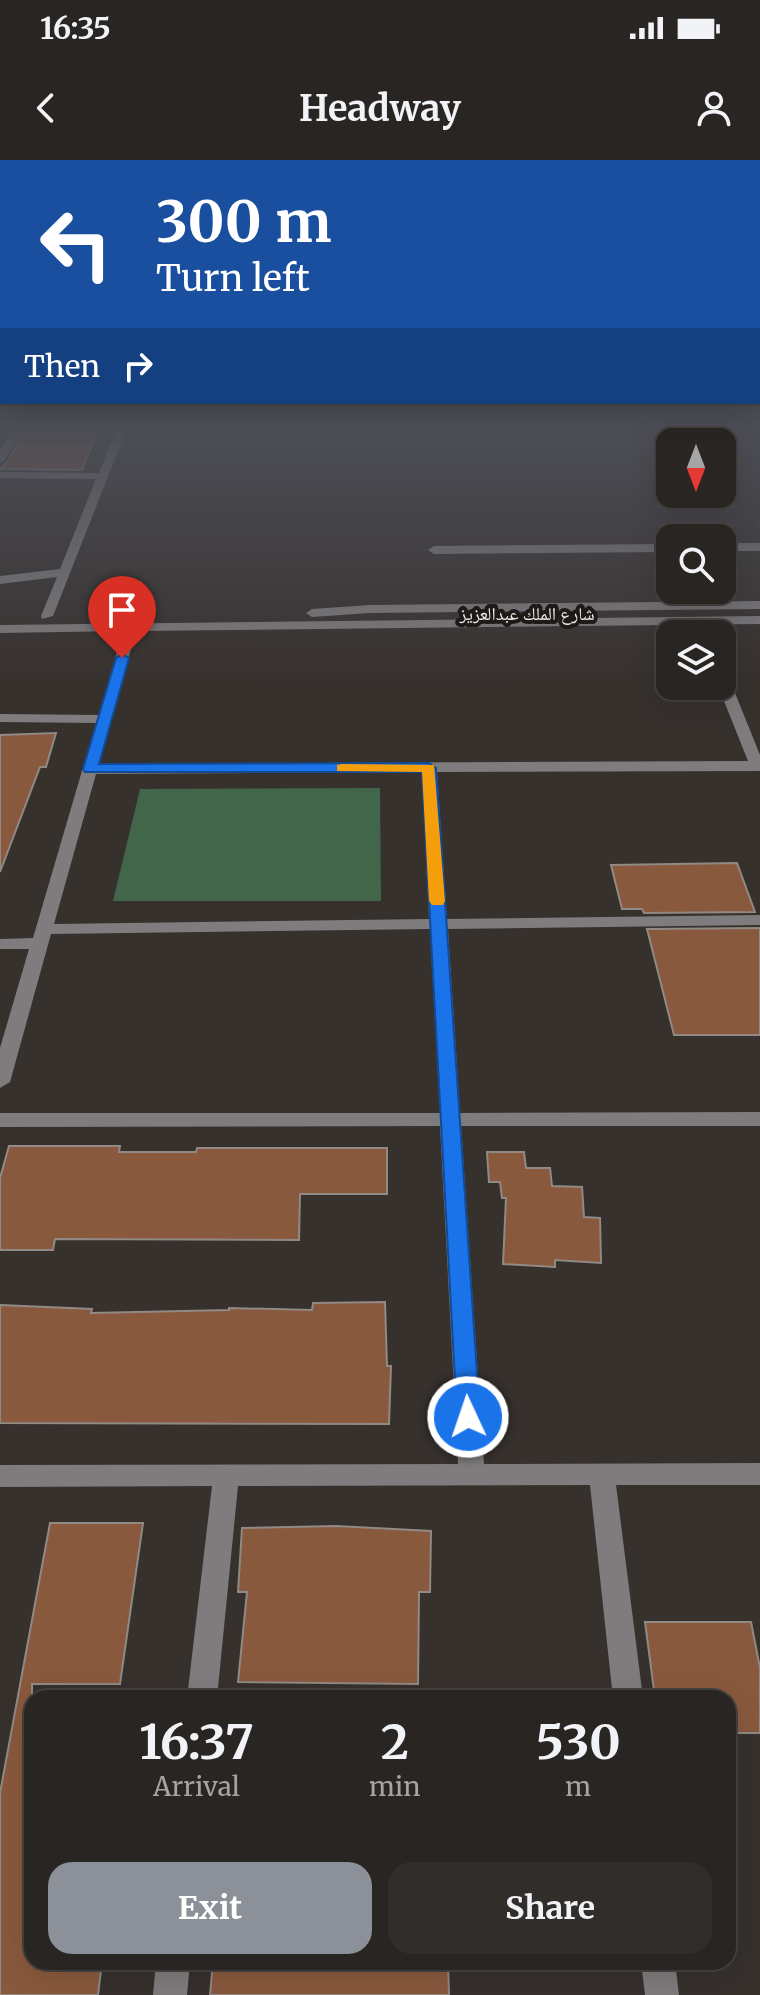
<!DOCTYPE html>
<meta charset="utf-8">
<style>
:root{--surface:#292522;--page:#312d2a;--text:#f1f3f6;--muted:#a5a5a5;--line:#454240;--accent:#8c9099}
body{margin:0;font-family:Merriweather,"Noto Naskh Arabic",serif;background:var(--page);color:var(--text);height:100vh;display:flex;flex-direction:column;font-size:30px;white-space:nowrap}
*{box-sizing:border-box;margin:0}
p{font-size:26px;color:var(--muted)}
.icon{flex:none;width:44px;height:44px;fill:none;stroke:currentColor;stroke-width:2;stroke-linecap:round;stroke-linejoin:round}
.map{position:relative;flex:1;overflow:hidden}
.sheet{position:absolute;left:24px;top:1530px;width:712px;height:280px;display:flex;flex-direction:column;background:var(--surface);border-radius:24px;box-shadow:0 8px 32px #0002,0 0 0 2px var(--line)}
.sheet>*{flex:none}
.banner{position:absolute;left:0px;top:0px;width:760px;height:244px;box-shadow:0 8px 32px #0002,0 0 0 2px var(--line);background:#1a4fa0;color:#fff;overflow:hidden}
.needle{width:52px;rotate:180deg}
.fabs{position:absolute;left:656px;top:268px;display:grid;gap:16px}
.fabs a{display:grid;place-items:center;width:80px;height:80px;border-radius:16px;background:var(--surface);box-shadow:0 8px 32px #0002,0 0 0 2px var(--line);font-size:40px}
.pin{position:absolute;display:grid;place-items:center;width:68px;height:68px;color:#fff;margin:-82px -34px;border-radius:50% 50% 50% 0;rotate:-45deg;box-shadow:0 0 8px #0007}
.pin .icon{rotate:45deg}
.me{position:absolute;width:88px;margin:-44px;rotate:357deg;stroke-linejoin:round;filter:drop-shadow(0 0 6px #0008)}
.turn{display:flex;align-items:center;gap:28px;height:168px;padding:0 24px;font-size:36px}
.turn .icon{width:104px;height:104px;stroke-width:2.5}
.turn b{display:block;font-size:56px;line-height:68px}
.then{display:flex;align-items:center;height:76px;padding:0 24px;background:#0003;gap:16px;font-size:30px}
.eta{display:flex;justify-content:space-evenly;align-items:center;height:136px;text-align:center}
.eta b{font-size:48px;font-weight:700;line-height:56px}
.primary-button{display:flex;gap:16px;margin-top:auto;padding:16px 24px}
.primary-button a{flex:1;height:92px;border-radius:24px;background:var(--accent);color:#fff;font-size:32px;font-weight:700;line-height:92px;text-align:center}
.primary-button a+a{background:var(--page);color:var(--text)}
.status{display:flex;justify-content:space-between;align-items:center;height:56px;padding:0 40px;background:var(--surface);direction:ltr}
.status svg{height:22px;fill:currentColor}
header{display:flex;justify-content:space-between;align-items:center;height:104px;padding:0 24px;background:var(--surface);font-size:36px;font-weight:700}
.map>svg:first-child{display:block}
.green{fill:#416649}
.building{fill:#89593d;stroke:#908985;stroke-width:2}
.lines{fill:none;stroke-linecap:round;stroke-linejoin:round}
.minor{fill:#7f7c7d;fill-rule:evenodd}
.route{fill:#1a73e8;stroke:#114b97;stroke-width:2}
.slow{fill:#f59e0b}
.labels{text-anchor:middle;dominant-baseline:central;stroke-width:8;stroke-linejoin:round;paint-order:stroke}
.far-street-label{font-size:18px;fill:#efebe9;stroke:#1d1a18}
</style>
<div class="status"><b>16:35</b><svg viewBox="0 0 49 12"><path d="M0 12V9h3v3zM5 12V6h3v6zM10 12V3h3v9zM15 12V0h3v12zM26 1h20v11H26zM47 4h2v5h-2z"/></svg></div>
<header><svg class="icon" aria-label="back" viewBox="0 0 24 24"><path d="M15 5l-7 7 7 7"/></svg>Headway<svg class="icon" aria-label="person" viewBox="0 0 24 24"><circle cx="12" cy="8" r="4"/><path d="M4 21q1-7 8-7t8 7"/></svg></header>
<div class="map">
<svg width="760" height="1835" viewBox="0 0 760 1835">
<rect width="100%" height="100%" fill="#37312e"/>
<path class="green" d="M380,628l1,113h-268l27,-112z"/>
<path class="building" d="M27,266h73l-18,44 -82,-1 8,-8z
M56,573l-10,34h-6l-40,105v-137z
M737,703l18,49 -111,1 -2,-4h-20l-11,-44z
M760,768v107h-86l-27,-106z
M9,986h111l-1,6h77l1,-4h190v46h-87l-1,46 -244,-1 -2,11h-53v-72z
M487,992h37l2,16h24l2,18 30,1 2,30 16,1 1,45 -46,-3v7l-52,-3 3,-66h-4l-2,-16h-11z
M385,1142l2,64h4l-2,58 -389,-1v-118l92,4 -1,4 138,-3v-2l83,2 1,-7z
M50,1363h93l-23,161h-88v278h70l-4,33h-98v-202z
M336,1366l95,5 -1,61h-11l-1,92 -180,-2 9,-90h-9l4,-64z
M645,1462h106l9,46v65h-32v-35h-73z
M213,1802h235l1,33h-239z"/>
<g class="lines">
<path class="minor" d="M14,266h10l-19,34 -5,3v-12z
M118,266h10l-75,190 -11,3 -1,-3 16,-39 -57,7v-8l60,-7 36,-90 -96,-1v-6l99,1z
M722,383h38v8h-38z
M670,384v8l-236,2 -6,-4 6,-4z
M760,441v8l-390,4 -58,4 -6,-4 6,-4 58,-4z
M760,456v8l-624,7 -37,133 649,-3 -30,-75h4v-12l7,4 31,77v16l-323,1 10,147 313,-4v10l-312,4 12,184 300,-1v14h-299l23,338 276,-1v22h-144l27,213h-30l-23,-213 -352,1 -21,212h-30l25,-212 -212,1v-22l458,-1 -18,-338 -440,1v-14h440l-10,-184 -379,5 -41,148 -10,6v-40l29,-99h-29v-10l33,-1 63,-215 -96,-1v-8l99,1 24,-84 -123,2v-8zM422,612l7,147 -375,5 42,-150z
M156,1802h34l-3,33h-34z
M641,1802h34l4,33h-34z"/>
</g>
<linearGradient id="sky" x2="0" y2="1"><stop stop-color="#1e1b19"/><stop offset="0.51" stop-color="#4d4e57"/><stop offset="1" stop-color="#4d4e57" stop-opacity="0"/></linearGradient>
<rect width="760" height="523" fill="url(#sky)"/>
<path class="route" d="M122,494l7,4 -30,106 330,-1 7,5 44,649 -3,7 -9,3 -8,-3 -3,-7 -35,-645h-337l-2,-3 33,-111z"/>
<path class="slow" d="M342,604l92,1 11,136 -2,4h-11l-3,-4 -7,-129 -85,-1v-6z"/>
<g class="labels">
<g class="far-street-label">
<text x="527" y="453">شارع الملك عبدالعزيز</text>
</g>
</g>
</svg>
<div class="fabs">
<a><svg class="needle" viewBox="-14 -14 28 28"><path d="M0-13l5 13h-10z" fill="#e53935"/><path d="M0 13l5-13h-10z" fill="#a5a5a5"/></svg></a>
<a><svg class="icon" aria-label="search" viewBox="0 0 24 24"><circle cx="10" cy="10" r="6"/><path d="M15 15l6 6"/></svg></a>
<a><svg class="icon" aria-label="layers" viewBox="0 0 24 24"><path d="M12 4l9 5-9 5-9-5zM3 14l9 5 9-5"/></svg></a>
</div>
<div class="pin" style="left:122px;top:498px;background:#d93025"><svg class="icon" aria-label="arrive" viewBox="0 0 24 24"><path d="M6 21V4h12l-3 4 3 4H6"/></svg></div>
<svg class="me" style="left:468px;top:1257px" viewBox="-20 -20 40 40"><circle r="17" fill="#1a73e8" stroke="#fff" stroke-width="3"/><path d="M0-11L8 9 0 5-8 9z" fill="#fff"/></svg>
<div class="banner">
<div class="turn"><svg class="icon" aria-label="left" viewBox="0 0 24 24"><path d="M17 20v-9H6M10 6l-5 5 5 5"/></svg><div><b>300 m</b>Turn left</div></div>
<div class="then">Then<svg class="icon" aria-label="right" viewBox="0 0 24 24"><path d="M7 20v-9h11M14 6l5 5-5 5"/></svg></div>
</div>
<section class="sheet">
<div class="eta">
<div><b>16:37</b><p>Arrival</p></div>
<div><b>2</b><p>min</p></div>
<div><b>530</b><p>m</p></div>
</div>
<div class="primary-button"><a>Exit</a><a>Share</a></div>
</section>
</div>
